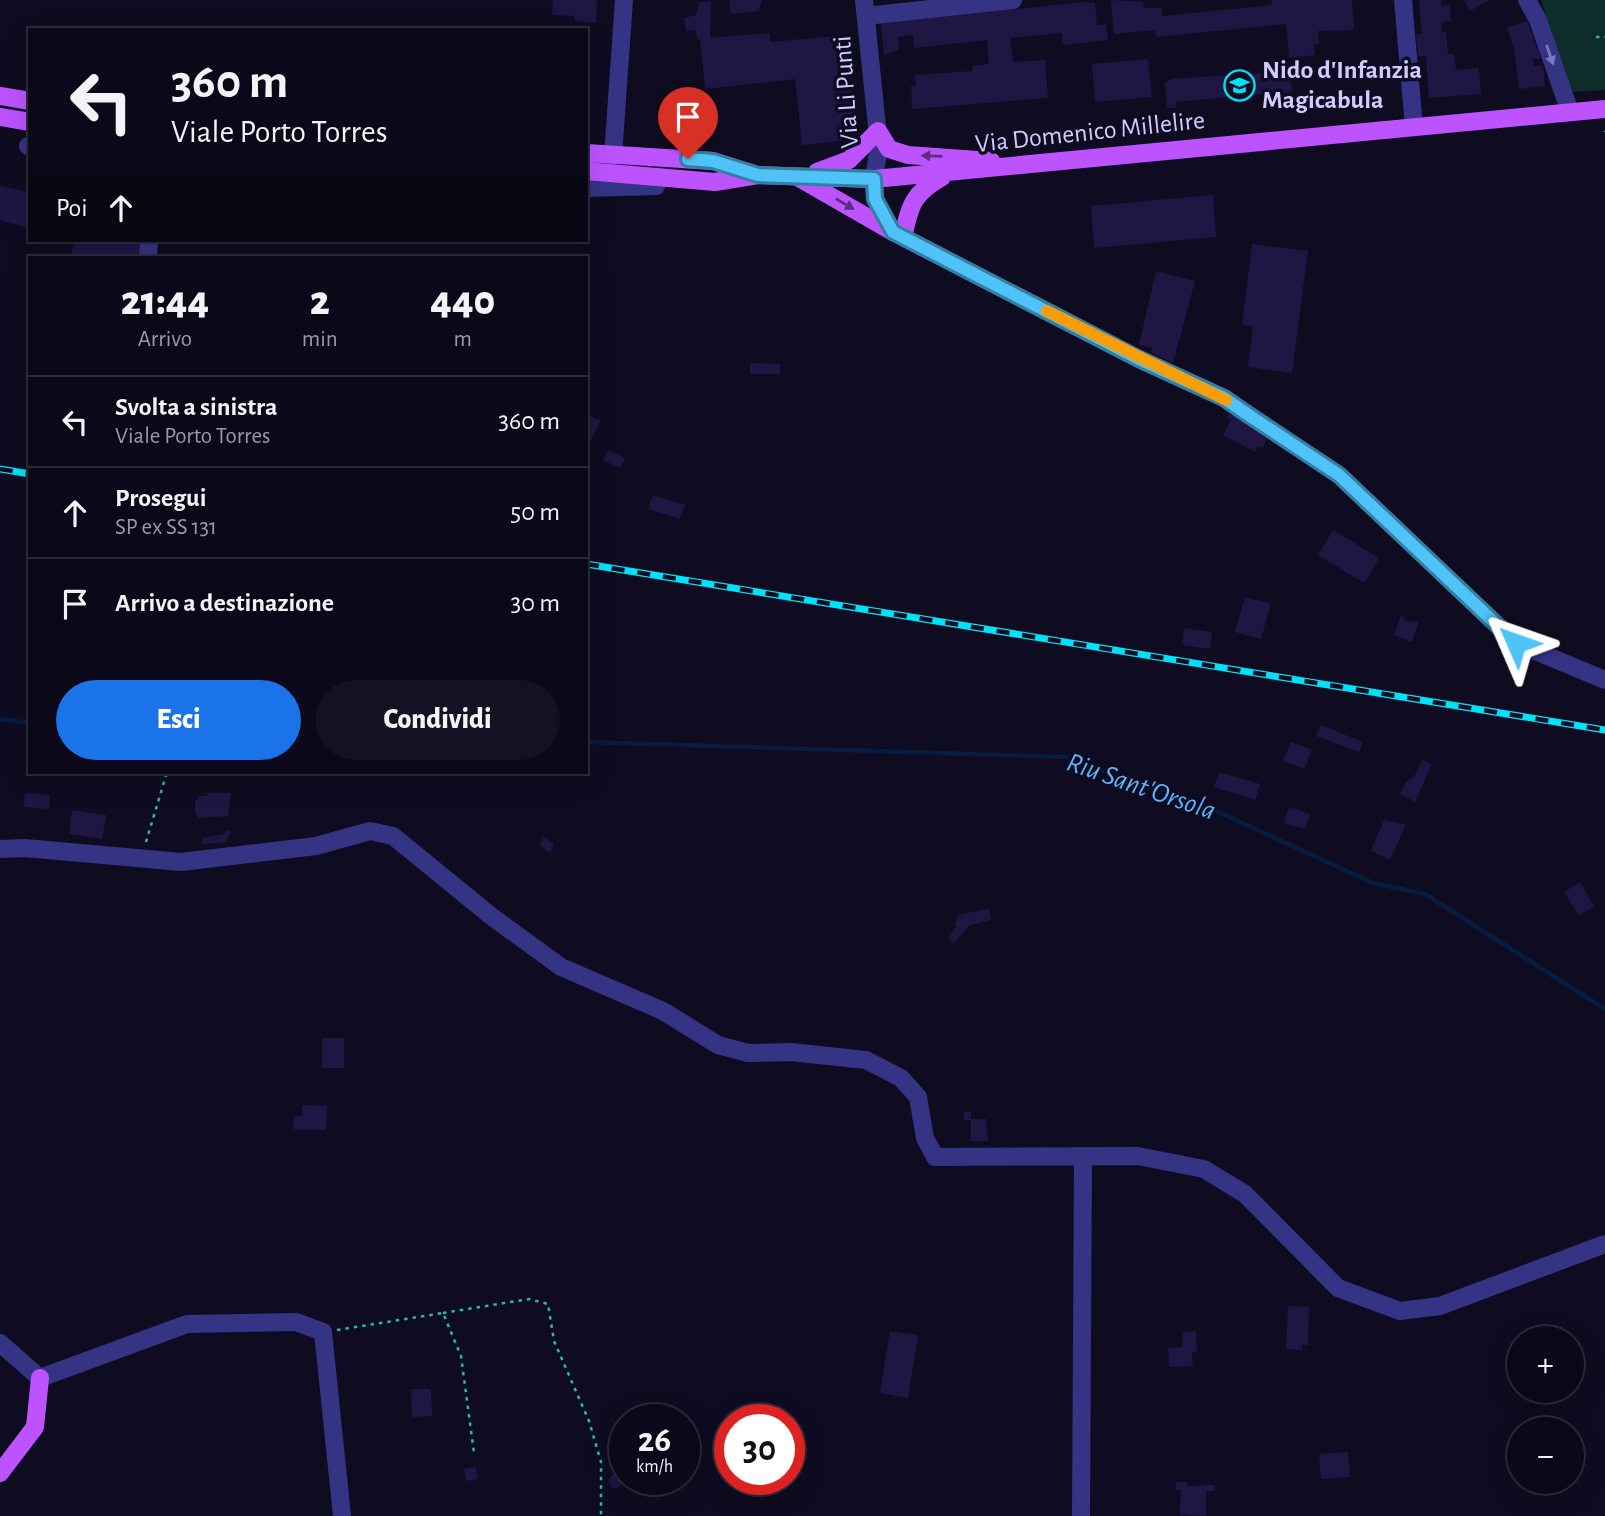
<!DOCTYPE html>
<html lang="it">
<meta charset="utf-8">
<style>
:root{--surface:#0b0919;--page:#141222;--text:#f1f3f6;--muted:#9a9aa2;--line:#2b2a38;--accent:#1a73e8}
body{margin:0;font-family:"Alegreya Sans",sans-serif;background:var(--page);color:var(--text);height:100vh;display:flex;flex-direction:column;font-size:26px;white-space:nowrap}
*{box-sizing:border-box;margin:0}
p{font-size:23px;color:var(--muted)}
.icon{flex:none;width:38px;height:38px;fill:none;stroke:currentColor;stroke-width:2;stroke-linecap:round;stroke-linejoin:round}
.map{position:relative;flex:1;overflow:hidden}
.sheet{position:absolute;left:28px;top:256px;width:560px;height:518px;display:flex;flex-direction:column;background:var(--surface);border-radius:0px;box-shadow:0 7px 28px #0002,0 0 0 2px var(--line)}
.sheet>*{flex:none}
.hud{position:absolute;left:28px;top:28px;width:560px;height:214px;border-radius:0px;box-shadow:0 7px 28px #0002,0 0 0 2px var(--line);background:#0b0919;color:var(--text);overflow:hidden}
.buttons{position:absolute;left:1507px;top:1326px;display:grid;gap:14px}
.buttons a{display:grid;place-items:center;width:77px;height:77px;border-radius:50%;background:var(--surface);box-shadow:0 7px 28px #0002,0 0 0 2px var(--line);font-size:35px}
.speed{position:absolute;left:609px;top:1404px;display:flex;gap:14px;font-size:35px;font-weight:700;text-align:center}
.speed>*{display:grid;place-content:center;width:91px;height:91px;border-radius:50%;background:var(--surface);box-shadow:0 7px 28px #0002,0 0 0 2px var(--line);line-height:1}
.speed small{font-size:18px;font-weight:400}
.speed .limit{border:10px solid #d22;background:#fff;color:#111}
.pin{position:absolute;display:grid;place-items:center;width:60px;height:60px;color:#fff;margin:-72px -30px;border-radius:50% 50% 50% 0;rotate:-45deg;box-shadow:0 0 7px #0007}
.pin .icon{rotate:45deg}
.me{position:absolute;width:77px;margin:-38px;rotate:313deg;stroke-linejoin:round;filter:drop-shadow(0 0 5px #0008)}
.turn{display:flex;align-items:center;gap:24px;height:147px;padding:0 28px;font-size:32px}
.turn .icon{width:91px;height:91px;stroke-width:2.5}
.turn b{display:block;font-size:49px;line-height:60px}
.then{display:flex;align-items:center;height:66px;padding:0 28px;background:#0003;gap:14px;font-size:26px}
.eta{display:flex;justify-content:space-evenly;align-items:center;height:119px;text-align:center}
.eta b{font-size:42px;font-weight:800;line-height:49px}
.button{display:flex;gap:14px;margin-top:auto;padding:14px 28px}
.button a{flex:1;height:80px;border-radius:42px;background:var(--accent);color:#fff;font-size:28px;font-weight:800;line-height:80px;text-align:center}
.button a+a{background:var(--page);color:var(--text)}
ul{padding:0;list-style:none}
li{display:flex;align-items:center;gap:21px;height:91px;padding:0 28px;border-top:2px solid var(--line)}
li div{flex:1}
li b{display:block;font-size:26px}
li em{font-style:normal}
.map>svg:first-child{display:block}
.green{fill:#0e2c2a}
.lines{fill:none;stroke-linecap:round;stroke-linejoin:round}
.stream{stroke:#061c40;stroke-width:4.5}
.building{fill:#1f1644}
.path{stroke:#25baae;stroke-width:2.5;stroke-dasharray:3.5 5;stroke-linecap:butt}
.minor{stroke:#353384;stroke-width:18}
.major{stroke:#bc53ff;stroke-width:18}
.rail-casing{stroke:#00e2f7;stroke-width:7}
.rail{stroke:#0f0c21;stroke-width:4.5;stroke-dasharray:13;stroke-linecap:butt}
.oneway{fill:#7b78bb}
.oneway2{fill:#5d2c85}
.route-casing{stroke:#337fa1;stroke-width:18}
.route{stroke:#4fc3f7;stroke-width:12}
.slow{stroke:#f59e0b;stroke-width:12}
.labels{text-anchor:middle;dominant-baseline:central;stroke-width:7;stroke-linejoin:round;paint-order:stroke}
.poi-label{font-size:26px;font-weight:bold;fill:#d1ccff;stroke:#0f0c21;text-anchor:start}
.street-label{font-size:26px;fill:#d1ccff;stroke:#0f0c21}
.water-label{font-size:28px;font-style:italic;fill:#5ab5ff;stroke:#0f0c21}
</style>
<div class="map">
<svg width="1605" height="1516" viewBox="0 0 1605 1516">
<rect width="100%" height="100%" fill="#0f0c21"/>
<path class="green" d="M1541,0h64v90l-35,2z"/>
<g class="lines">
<path class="stream" d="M0,719l30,4
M586,742l480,15 148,53 159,73 52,11 180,115"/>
</g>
<path class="building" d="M553,0h44l-1,23 -21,-2v-5l-23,-1z
M729,0h33l-3,11 -28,3z
M1111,0l32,2 1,6h18v8l110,-11 -1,-5h81l2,30 -36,1 1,13h-5l1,11 -26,3 -3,-34 -130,13 -1,-7 -41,4z
M1419,0h22v6l9,-1 1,16 -10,1 1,10h4l2,22h6l2,16 23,-2 2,26 -52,4 -3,-42h-8l-2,-22h6z
M1464,0h25l-19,11z
M699,2h12l-1,36 60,-5v9l76,-7 11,104 -55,6 -7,-66 -90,10 -5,-50h-3l-1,-9 -10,1 -2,-13 12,-3z
M1084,2l11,1 2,22 9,-1 2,16 -45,5 -1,-12 -52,5 3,24 32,-2 3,38 -136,11 -1,-23 5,-1 -1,-10 58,-4 -1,-5 17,-2 -2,-24 -73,8 -1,-13 -15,2 1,13 -15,5 -3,-32z
M1527,21l14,38h-8l1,7h9l2,20 -26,3 -5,-40 -7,-21z
M1148,59l4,38 -57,5 -3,-38z
M1290,71l2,26 -11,2v-6l-30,2 -76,7 1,6h-9l-2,-26 7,-3z
M1361,91l2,15 -29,2 -1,-14z
M1322,95l2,15 -29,3 -2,-15z
M0,186l30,6 -4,35 -26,-7z
M1213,195l3,42 -122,11 -3,-42z
M74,240h69l-3,17h-69z
M1252,244l56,7 -16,122 -44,-6 5,-41 -11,-1z
M1156,271l39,10 -22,82 -22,-11 1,-4 -13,-3z
M750,363l30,1v10h-30z
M1229,413l40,22 -7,13 -4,-2 -3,6 -32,-17 8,-15 -4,-3z
M586,414l14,7 -9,20 -5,-2z
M608,450l17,8 -5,10 -17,-8z
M653,495l32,10 -5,14 -32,-10z
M1333,530l46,28 -15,25 -46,-28z
M1245,597l26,7 -10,35 -26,-7z
M1401,615l7,7 11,-1 -7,21 -18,-7z
M1184,628l28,4 -2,17 -28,-4z
M1321,725l42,17 -4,10 -43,-16z
M1291,742l21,8 -8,19 -21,-8z
M1422,760l10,4 -17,38 -15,-8 6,-12 8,-5z
M1219,772l41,12 -5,16 -41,-13z
M25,793l25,2 -1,14 -25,-2z
M207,793h24l-3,23 -29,2 -4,-5v-12l4,-5h8z
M1289,807l21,7 -5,15 -21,-6z
M72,810l34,5 -4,24 -33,-5z
M1384,820l22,5 -16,35 -19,-9z
M227,830l4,2 -6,10 -22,2 -1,-6 23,-4z
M544,837l10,7 -4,9 -11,-8z
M1580,882l14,24 -15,10 -15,-24z
M989,908l2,12 -21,5 -16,18 -6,-5 9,-12 -3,-2 5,-9z
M322,1038h22v30h-22z
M302,1105l25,1 -1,24 -33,-1 1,-13h8z
M964,1112h7v7h15l2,22h-17v-21h-7z
M1288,1306l21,1 -1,38h-6v5l-16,-1z
M890,1331l28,4 -10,63 -28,-5z
M1196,1331l1,21h-5l1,14 -24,1 -1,-19 14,-1 1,-15z
M1523,1332h18v7h-18z
M411,1389h20l1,27 -20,1z
M1348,1452l2,25 -29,2 -2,-25z
M625,1462v18l-8,9 -5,-1 -4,-8z
M476,1467l2,12 -12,2 -2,-12z
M1176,1482h11v4l28,-1v6h-9v25l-26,-1 1,-25h-6z"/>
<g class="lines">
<path class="path" d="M1596,37h9
M1605,131v1
M146,842l21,-70
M443,1313l86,-14 19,5 6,37 35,80 12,41v54
M337,1330l106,-17 18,43 13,97"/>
<path class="minor" d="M864,0l15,146 -5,33 1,20 18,33 246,127 85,39 115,77 177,168 89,37
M1403,0l11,127
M1527,0l11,20 32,92
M866,16l147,-16
M28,146l2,1
M613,156l11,-156
M586,188l70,-2 4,-9
M148,257l1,-17
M0,849l25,-1 156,14 135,-16 54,-15 23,5 98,80 70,51 102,44 55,34 30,8 43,-1 75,8 35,18 17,19 7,41 10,19 203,-1 66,13 41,25 93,94 62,23 40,-5 165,-62
M0,1343l40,35 147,-54 109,-2 27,10 19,184
M1081,1516l2,-359"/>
<path class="major" d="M0,96l30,5
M0,117l30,5
M586,153l127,8 41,13
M586,171l129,11 43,-7 116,4 731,-70
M817,172l32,-12 29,-29 11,18 19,6 83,6
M799,178l94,54
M903,237c7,-32 10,-44 39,-60
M0,1473l35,-46 5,-49"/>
<defs>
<path id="rail" d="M0,469l30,5
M586,564l1019,166"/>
</defs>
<use href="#rail" class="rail-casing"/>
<use href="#rail" class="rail"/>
</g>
<defs><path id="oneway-solid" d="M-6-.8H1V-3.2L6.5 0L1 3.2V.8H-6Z" transform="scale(1.75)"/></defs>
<use class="oneway" href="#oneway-solid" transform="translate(1550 55) rotate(71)"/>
<g class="oneway2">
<use href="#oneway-solid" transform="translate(932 156) rotate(-178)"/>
<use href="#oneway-solid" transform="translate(845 204) rotate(30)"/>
</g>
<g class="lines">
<defs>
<path id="route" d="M688,159l25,2 45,14 116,4 1,20 18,33 246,127 85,39 23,16 92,61 177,168"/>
</defs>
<use href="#route" class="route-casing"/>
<use href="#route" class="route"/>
<path class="slow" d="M1047,311l179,89"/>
</g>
<defs>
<symbol id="school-ring" viewBox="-11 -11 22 22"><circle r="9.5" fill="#0f0c21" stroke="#00e2f7" stroke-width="1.5"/><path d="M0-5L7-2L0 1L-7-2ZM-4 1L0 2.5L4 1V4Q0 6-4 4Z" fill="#00e2f7"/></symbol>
</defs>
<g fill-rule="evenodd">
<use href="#school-ring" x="1222" y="68" width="35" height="35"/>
</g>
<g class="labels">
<g class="poi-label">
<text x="1262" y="70">Nido d'Infanzia<tspan x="1262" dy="30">Magicabula</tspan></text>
</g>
<g class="street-label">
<text transform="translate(846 92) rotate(-94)">Via Li Punti</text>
<text transform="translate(1090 132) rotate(-6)">Via Domenico Millelire</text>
</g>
<g class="water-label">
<text transform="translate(1141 787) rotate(19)">Riu Sant'Orsola</text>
</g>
</g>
</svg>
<div class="buttons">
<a>+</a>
<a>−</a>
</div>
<div class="speed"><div>26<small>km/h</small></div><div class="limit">30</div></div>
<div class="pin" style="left:688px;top:159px;background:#d93025"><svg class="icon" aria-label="arrive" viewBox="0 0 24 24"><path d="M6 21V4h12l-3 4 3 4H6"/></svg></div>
<svg class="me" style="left:1516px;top:643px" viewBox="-20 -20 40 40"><path d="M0-17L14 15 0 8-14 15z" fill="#4fc3f7" stroke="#fff" stroke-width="4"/></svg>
<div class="hud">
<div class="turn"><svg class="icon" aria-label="left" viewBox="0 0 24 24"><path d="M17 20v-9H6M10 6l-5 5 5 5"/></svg><div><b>360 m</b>Viale Porto Torres</div></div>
<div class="then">Poi<svg class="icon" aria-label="ahead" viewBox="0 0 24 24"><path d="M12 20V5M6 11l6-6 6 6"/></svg></div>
</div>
<section class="sheet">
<div class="eta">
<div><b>21:44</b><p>Arrivo</p></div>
<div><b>2</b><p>min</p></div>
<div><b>440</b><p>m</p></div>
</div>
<ul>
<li><svg class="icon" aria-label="left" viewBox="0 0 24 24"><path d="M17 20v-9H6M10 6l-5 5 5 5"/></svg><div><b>Svolta a sinistra</b><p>Viale Porto Torres</p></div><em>360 m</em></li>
<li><svg class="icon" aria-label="ahead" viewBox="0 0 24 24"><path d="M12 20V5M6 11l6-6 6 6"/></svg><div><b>Prosegui</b><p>SP ex SS 131</p></div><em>50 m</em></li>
<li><svg class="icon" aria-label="arrive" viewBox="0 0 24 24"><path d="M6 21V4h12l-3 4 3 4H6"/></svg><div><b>Arrivo a destinazione</b></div><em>30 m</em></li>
</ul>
<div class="button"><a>Esci</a><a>Condividi</a></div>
</section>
</div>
